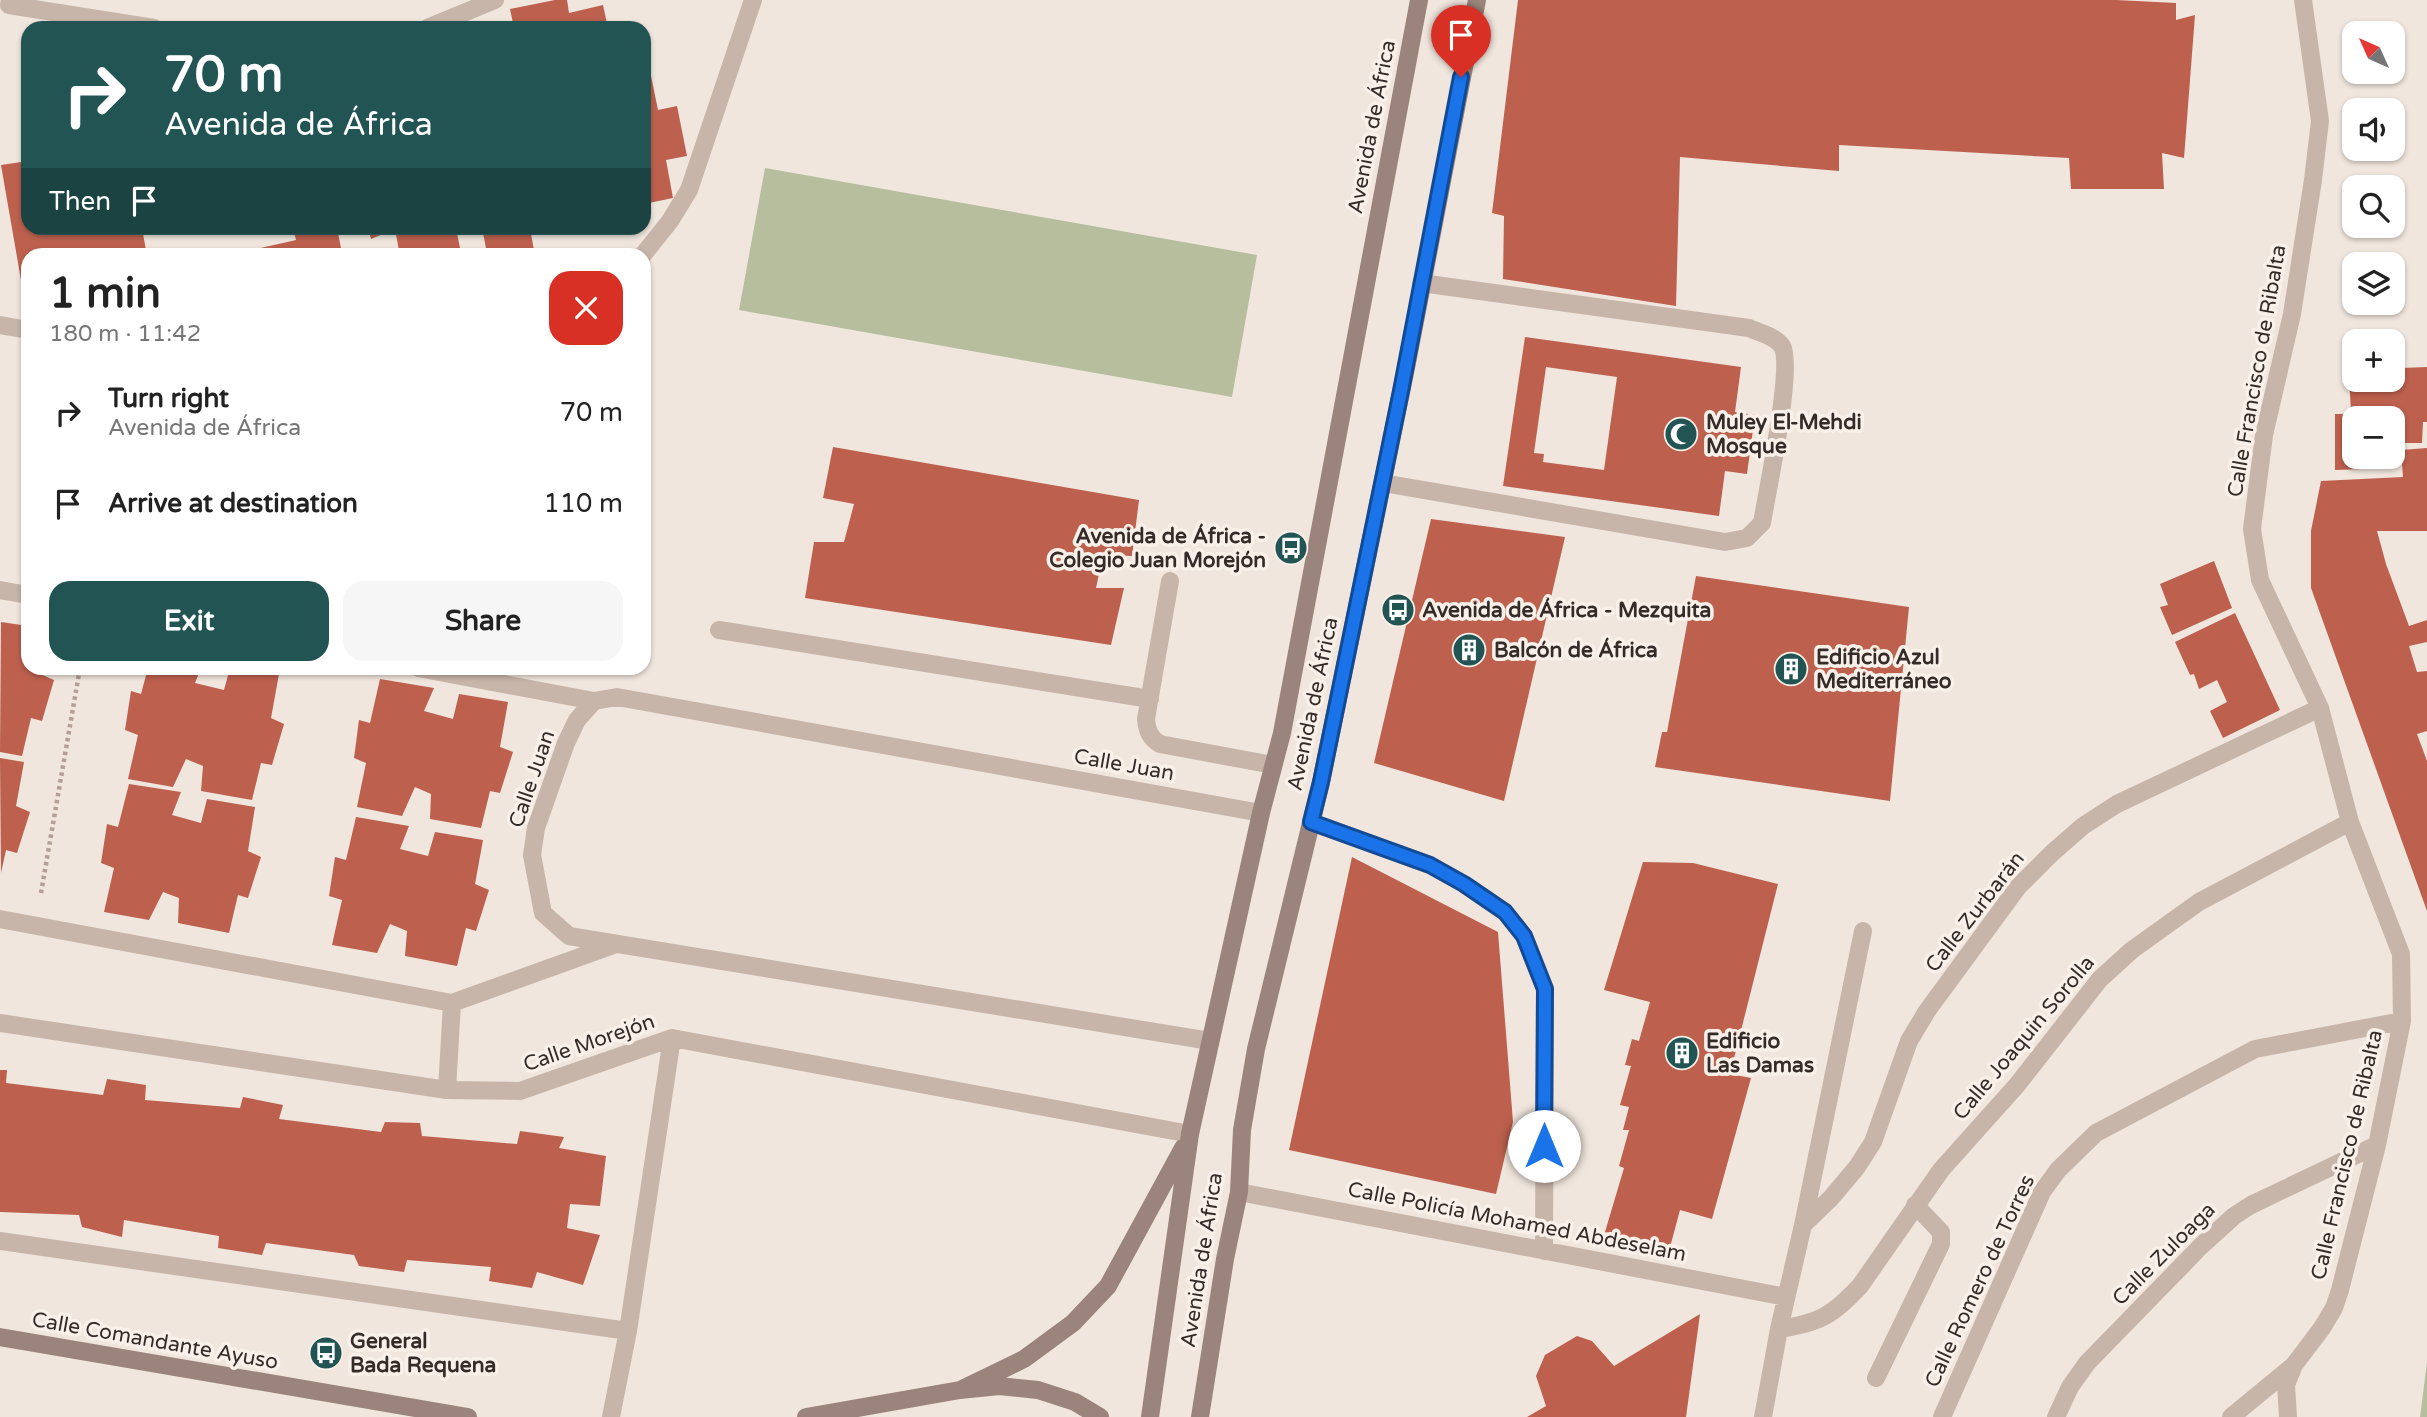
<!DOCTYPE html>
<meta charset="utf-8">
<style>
:root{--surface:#fff;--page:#f6f6f6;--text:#222;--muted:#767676;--accent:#215453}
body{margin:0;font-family:"Varela Round",sans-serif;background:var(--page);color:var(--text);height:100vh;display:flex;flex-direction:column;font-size:26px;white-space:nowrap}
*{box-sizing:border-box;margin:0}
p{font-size:23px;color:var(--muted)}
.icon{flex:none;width:38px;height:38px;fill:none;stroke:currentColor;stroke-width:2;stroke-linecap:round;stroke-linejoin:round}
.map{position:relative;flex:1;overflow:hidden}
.details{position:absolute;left:21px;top:248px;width:630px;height:427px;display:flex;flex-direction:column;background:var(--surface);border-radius:21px;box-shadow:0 2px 5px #0004}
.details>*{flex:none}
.top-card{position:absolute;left:21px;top:21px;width:630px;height:214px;border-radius:21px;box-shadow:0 2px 5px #0004;background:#215453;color:#fff;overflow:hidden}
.needle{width:46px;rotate:315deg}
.controls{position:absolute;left:2342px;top:21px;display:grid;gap:14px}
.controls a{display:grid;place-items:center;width:63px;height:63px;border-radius:14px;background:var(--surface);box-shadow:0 2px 5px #0004;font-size:35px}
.pin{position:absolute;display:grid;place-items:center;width:60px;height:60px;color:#fff;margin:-72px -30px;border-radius:50% 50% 50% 0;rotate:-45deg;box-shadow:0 0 7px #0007}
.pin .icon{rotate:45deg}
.me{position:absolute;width:77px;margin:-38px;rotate:0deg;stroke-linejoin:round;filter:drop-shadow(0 0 5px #0008)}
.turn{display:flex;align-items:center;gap:24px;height:147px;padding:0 28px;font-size:32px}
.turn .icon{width:91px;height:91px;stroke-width:2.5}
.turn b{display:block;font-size:49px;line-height:60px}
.then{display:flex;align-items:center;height:66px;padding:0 28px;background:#0003;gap:14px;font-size:26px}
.round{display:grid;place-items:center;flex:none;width:74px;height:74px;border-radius:21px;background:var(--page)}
.head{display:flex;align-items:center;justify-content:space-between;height:119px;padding:0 28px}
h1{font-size:42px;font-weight:800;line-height:52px}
.cta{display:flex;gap:14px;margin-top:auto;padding:14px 28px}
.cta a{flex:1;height:80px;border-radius:21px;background:var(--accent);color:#fff;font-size:28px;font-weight:800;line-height:80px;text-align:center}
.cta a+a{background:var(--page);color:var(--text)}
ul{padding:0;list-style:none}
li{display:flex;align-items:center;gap:21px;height:91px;padding:0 28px}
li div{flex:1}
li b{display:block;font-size:26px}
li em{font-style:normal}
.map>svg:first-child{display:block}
.green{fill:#b6be9e}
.building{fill:#bd604e;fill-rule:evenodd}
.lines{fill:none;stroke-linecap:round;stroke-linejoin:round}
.path{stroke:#b39f94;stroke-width:4.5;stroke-dasharray:3.5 3.5;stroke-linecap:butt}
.service{stroke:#c8b5a9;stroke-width:18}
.pedestrian{stroke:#c8b5a9;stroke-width:18}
.minor{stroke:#c8b5a9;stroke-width:18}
.secondary{stroke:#9b847b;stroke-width:18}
.route-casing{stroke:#114b97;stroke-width:18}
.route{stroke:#1a73e8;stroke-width:12}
.labels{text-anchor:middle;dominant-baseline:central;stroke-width:7;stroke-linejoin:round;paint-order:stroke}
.street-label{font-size:21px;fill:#352c29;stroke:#f8f0e9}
.poi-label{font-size:21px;font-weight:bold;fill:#352c29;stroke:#f8f0e9;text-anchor:start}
</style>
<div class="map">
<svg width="2427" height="1417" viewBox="0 0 2427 1417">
<rect width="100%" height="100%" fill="#f0e6dd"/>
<path class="green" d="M765,168l492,87 -25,142 -493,-87z
M2427,1362v55h-7z"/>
<path class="building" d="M555,0h12l2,13 34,-8 5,23h-94l-4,-19z
M1518,0h598l60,3v17l19,-5 -11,143 -22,-5 2,36h-93l-2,-31 -230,-13v26l-159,-14 -4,149 -173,-27 1,-63 -12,-3z
M644,61h4l10,49 19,-4 10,50 -21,4 7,38 -29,6z
M28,161v67h114l5,28h-119v46l-3,1 -24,-138z
M293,228h44l4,20 -35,8h-80l70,-16z
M368,228h88l5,25 25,-5 -4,-20h48l5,28h-135l-5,-27 -24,10z
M1525,337l216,30 -6,45 20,3 -8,59 -22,-3 -6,45 -216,-30zM1546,367l71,10 -13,93 -61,-8 1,-8 -10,-1z
M2347,344h7v36h38v-36h11l-1,24 25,-1v55h-4l-1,21h-30v-25h-8l-1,-7h-32z
M2335,414h17l2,43h37v11l-56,2z
M833,447l306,53 -7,56 -29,-1 -7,33h28l-13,57 -306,-47 9,-56h30l10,-38 -31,-6z
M2427,448v83h-50l9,33 23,62 18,-6v22l-18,4 8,26 10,-1v60l-10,3 10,27v150l-116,-323v-57l10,-50 82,-4 -2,-27z
M1431,519l134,18 -61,264 -130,-38z
M2214,561l18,47 -60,27 -12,-28 8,-2 -8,-21z
M1696,576l213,31 -19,194 -235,-34 7,-35h5z
M2235,613l45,97 -57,28 -13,-27 17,-9 -10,-22 -18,9 -5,-15 -4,1 -15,-33z
M1,622l27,4v42h13l-1,6 14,6 -12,41 -11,-3 -9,38 -22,-4z
M148,668h53l-6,15 29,7 6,-22h16l33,6 -8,44 13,6 -12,41 -11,-2 -9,37 -51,-9 2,-25 -17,-7 -13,28 -45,-8 10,-44 -13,-5 6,-39 10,3z
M380,679l54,9 -10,23 29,8 6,-25 49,8 -8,45 13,5 -13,41 -10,-2 -9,37 -51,-9 1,-25 -16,-7 -13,29 -45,-9 9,-44 -12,-5 5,-38 11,3z
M0,758l24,4 -8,44 14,6 -13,41 -11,-3 -5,23z
M129,784l52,8 -9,23 29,8 6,-24 48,8 -7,44 13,6 -13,41 -10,-3 -9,38 -51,-10 1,-25 -16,-6 -14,28 -45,-8 10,-44 -13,-5 6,-39 11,3z
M356,817l53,9 -9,23 28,7 7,-24 48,8 -8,44 14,6 -13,41 -10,-3 -9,38 -52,-10 2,-25 -17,-7 -13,29 -45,-8 10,-45 -13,-4 6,-39 11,3z
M1352,857l146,75 15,190 -17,72 -207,-44z
M1643,862l50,1 85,21 -48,190 21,4 -39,141 -32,-9 -11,41 -64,-19 19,-64 -5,-2 10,-36h-6l6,-23 -9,-2 11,-39 -6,-1 7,-26 7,2 11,-39 -46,-12z
M0,1070h7l-1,13 97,12 4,-16 39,6 -1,15 95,8 3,-11 40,8 -4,14 102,13 4,-10 35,1 2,13 95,8 3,-13 44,6 -5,11 47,8 -6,50 -30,-2 -3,24 33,7 -17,50 -46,-13 -5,16 -43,-7 2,-14 -84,-7 -3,12 -45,-6 -5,-11 -88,-12 -4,12 -44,-7 1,-12 -95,-16 -2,17 -40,-10 -3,-12 -79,-3z
M1700,1314l-14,103h-159l19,-11 -10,-30 9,-21 32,-19 15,5 22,25z"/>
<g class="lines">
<path class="path" d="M41,893l39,-225"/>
<path class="service" d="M1170,581l-24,138c1,12 4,19 14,25l113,21
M719,630l431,69
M1876,1378l65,-134v-12l-26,-27"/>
<path class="pedestrian" d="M10,0l-1,5 145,23
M427,28l68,-28
M642,256l28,-35 19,-31 64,-190
M0,325l28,5
M0,590l28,5
M418,668l176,33
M0,919l452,84 164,-59
M447,1090l5,-87"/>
<path class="minor" d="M1383,483l342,59 22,-4 15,-15c5,-31 32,-156 20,-177 -7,-10 -22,-13 -33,-18l-328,-45
M1311,822l119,43 34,19 41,28 19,24 21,53 -1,262
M0,1023l447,67 73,1 152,-53 518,96
M1210,1041l-641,-105 -26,-23 -11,-58 4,-27 30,-85 11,-23 17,-19 23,-4 644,116
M1239,1192l547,105
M1803,1225l28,-27 26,-31 16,-25 36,-101 18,-30 91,-124 34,-34 31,-27 34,-22 203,-96
M0,1241l628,90
M1779,1329c40,-6 53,-13 81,-43l81,-116 76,-85 83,-106 32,-29 67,-48 151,-80
M611,1417l17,-86 44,-293
M1763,1417l16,-88 24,-104 60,-294
M1942,1417l100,-225 16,-22 38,-37 159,-84 147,-28
M2056,1417l14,-30 17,-24 114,-117 33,-30 17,-11 126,-60
M2231,1417l62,-51
M2288,1417l-2,-32 8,-20 28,-37 12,-20 6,-18 37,-145 25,-124 -1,-67 -51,-132 -30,-114 -60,-128 -8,-51 12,-94 28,-121 21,-134 7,-59 -17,-121"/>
<path class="secondary" d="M0,1337l468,80
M960,1390l64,-31 49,-36 35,-37 75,-138
M806,1417l154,-27 39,-4 39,4 37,12 25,15
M1150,1417l40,-283 71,-321 21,-80 137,-733
M1200,1417l25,-158 14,-67 3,-62 14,-81 65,-267 85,-414 71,-368"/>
</g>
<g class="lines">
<defs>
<path id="route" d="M1461,77l-60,314 -80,391 -10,40 119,43 34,19 41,28 19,24 21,53 -1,157"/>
</defs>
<use href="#route" class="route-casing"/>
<use href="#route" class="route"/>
</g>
<defs>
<symbol id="mosque-disc" viewBox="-11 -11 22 22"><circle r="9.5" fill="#215453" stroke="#f8f0e9"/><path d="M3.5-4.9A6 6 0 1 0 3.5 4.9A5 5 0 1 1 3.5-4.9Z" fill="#fff"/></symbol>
<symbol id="bus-disc" viewBox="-11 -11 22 22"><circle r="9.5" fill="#215453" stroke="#f8f0e9"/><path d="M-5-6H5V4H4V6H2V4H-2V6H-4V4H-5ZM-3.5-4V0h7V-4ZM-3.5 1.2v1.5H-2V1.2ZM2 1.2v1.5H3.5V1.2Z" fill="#fff"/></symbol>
<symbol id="building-disc" viewBox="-11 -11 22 22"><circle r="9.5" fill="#215453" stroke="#f8f0e9"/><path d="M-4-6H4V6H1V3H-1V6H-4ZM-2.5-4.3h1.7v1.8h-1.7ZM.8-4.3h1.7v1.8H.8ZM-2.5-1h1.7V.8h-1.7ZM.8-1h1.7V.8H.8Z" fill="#fff"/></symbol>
</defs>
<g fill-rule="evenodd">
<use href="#mosque-disc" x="1662" y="415" width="38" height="38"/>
<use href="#bus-disc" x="1272" y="529" width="38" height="38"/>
<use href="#bus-disc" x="1379" y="591" width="38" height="38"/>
<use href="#building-disc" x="1450" y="631" width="38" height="38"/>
<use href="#building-disc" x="1772" y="650" width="38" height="38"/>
<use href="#building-disc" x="1663" y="1034" width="38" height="38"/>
<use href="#bus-disc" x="307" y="1334" width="38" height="38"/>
</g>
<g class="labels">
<g class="street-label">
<text transform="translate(1372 127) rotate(-79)">Avenida de África</text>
<text transform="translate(2257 371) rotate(-80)">Calle Francisco de Ribalta</text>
<text transform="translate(1313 704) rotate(-78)">Avenida de África</text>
<text transform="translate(1124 765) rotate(10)">Calle Juan</text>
<text transform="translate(532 779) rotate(-71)">Calle Juan</text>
<text transform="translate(1975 912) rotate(-52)">Calle Zurbarán</text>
<text transform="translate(2024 1038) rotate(-50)">Calle Joaquin Sorolla</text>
<text transform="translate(589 1043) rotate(-19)">Calle Morejón</text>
<text transform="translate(2347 1155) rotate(-77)">Calle Francisco de Ribalta</text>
<text transform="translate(1517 1222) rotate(11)">Calle Policía Mohamed Abdeselam</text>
<text transform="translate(2164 1254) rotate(-45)">Calle Zuloaga</text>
<text transform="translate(1202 1260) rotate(-81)">Avenida de África</text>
<text transform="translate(1980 1281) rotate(-65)">Calle Romero de Torres</text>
<text transform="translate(155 1341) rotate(10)">Calle Comandante Ayuso</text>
</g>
<g class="poi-label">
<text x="1706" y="422">Muley El-Mehdi<tspan x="1706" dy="24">Mosque</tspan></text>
<text x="1266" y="536" text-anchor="end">Avenida de África -<tspan x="1266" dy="24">Colegio Juan Morejón</tspan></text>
<text x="1422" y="610">Avenida de África - Mezquita</text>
<text x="1494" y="650">Balcón de África</text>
<text x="1816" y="657">Edificio Azul<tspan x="1816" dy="24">Mediterráneo</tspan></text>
<text x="1706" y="1041">Edificio<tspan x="1706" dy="24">Las Damas</tspan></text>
<text x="350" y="1341">General<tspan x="350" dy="24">Bada Requena</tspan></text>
</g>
</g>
</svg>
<div class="controls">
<a><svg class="needle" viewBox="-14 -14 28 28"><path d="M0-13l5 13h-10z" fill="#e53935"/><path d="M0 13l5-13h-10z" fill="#767676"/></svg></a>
<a><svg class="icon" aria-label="sound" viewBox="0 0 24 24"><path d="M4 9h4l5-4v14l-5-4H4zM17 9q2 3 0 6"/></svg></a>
<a><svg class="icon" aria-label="search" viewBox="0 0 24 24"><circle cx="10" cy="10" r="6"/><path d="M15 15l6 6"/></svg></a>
<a><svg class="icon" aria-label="layers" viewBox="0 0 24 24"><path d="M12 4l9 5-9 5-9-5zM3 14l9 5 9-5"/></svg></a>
<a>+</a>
<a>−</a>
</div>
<div class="pin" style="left:1461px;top:77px;background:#d93025"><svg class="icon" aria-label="arrive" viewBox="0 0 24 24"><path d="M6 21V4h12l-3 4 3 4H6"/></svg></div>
<svg class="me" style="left:1544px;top:1146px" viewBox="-20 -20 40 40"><circle r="19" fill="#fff"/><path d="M0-13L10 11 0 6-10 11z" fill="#1a73e8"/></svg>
<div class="top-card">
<div class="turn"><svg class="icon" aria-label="right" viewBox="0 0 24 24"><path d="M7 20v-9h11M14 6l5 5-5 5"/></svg><div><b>70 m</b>Avenida de África</div></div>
<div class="then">Then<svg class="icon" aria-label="arrive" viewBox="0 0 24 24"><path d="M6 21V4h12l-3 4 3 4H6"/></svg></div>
</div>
<section class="details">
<div class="head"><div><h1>1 min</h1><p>180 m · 11:42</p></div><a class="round" style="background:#d93025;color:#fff"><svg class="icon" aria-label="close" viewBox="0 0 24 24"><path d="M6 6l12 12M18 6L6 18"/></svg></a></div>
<ul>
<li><svg class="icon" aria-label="right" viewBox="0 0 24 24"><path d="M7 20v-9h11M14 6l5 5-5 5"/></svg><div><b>Turn right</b><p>Avenida de África</p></div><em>70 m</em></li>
<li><svg class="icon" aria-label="arrive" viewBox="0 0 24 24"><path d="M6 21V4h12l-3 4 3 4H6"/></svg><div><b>Arrive at destination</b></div><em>110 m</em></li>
</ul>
<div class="cta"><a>Exit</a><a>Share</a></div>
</section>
</div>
